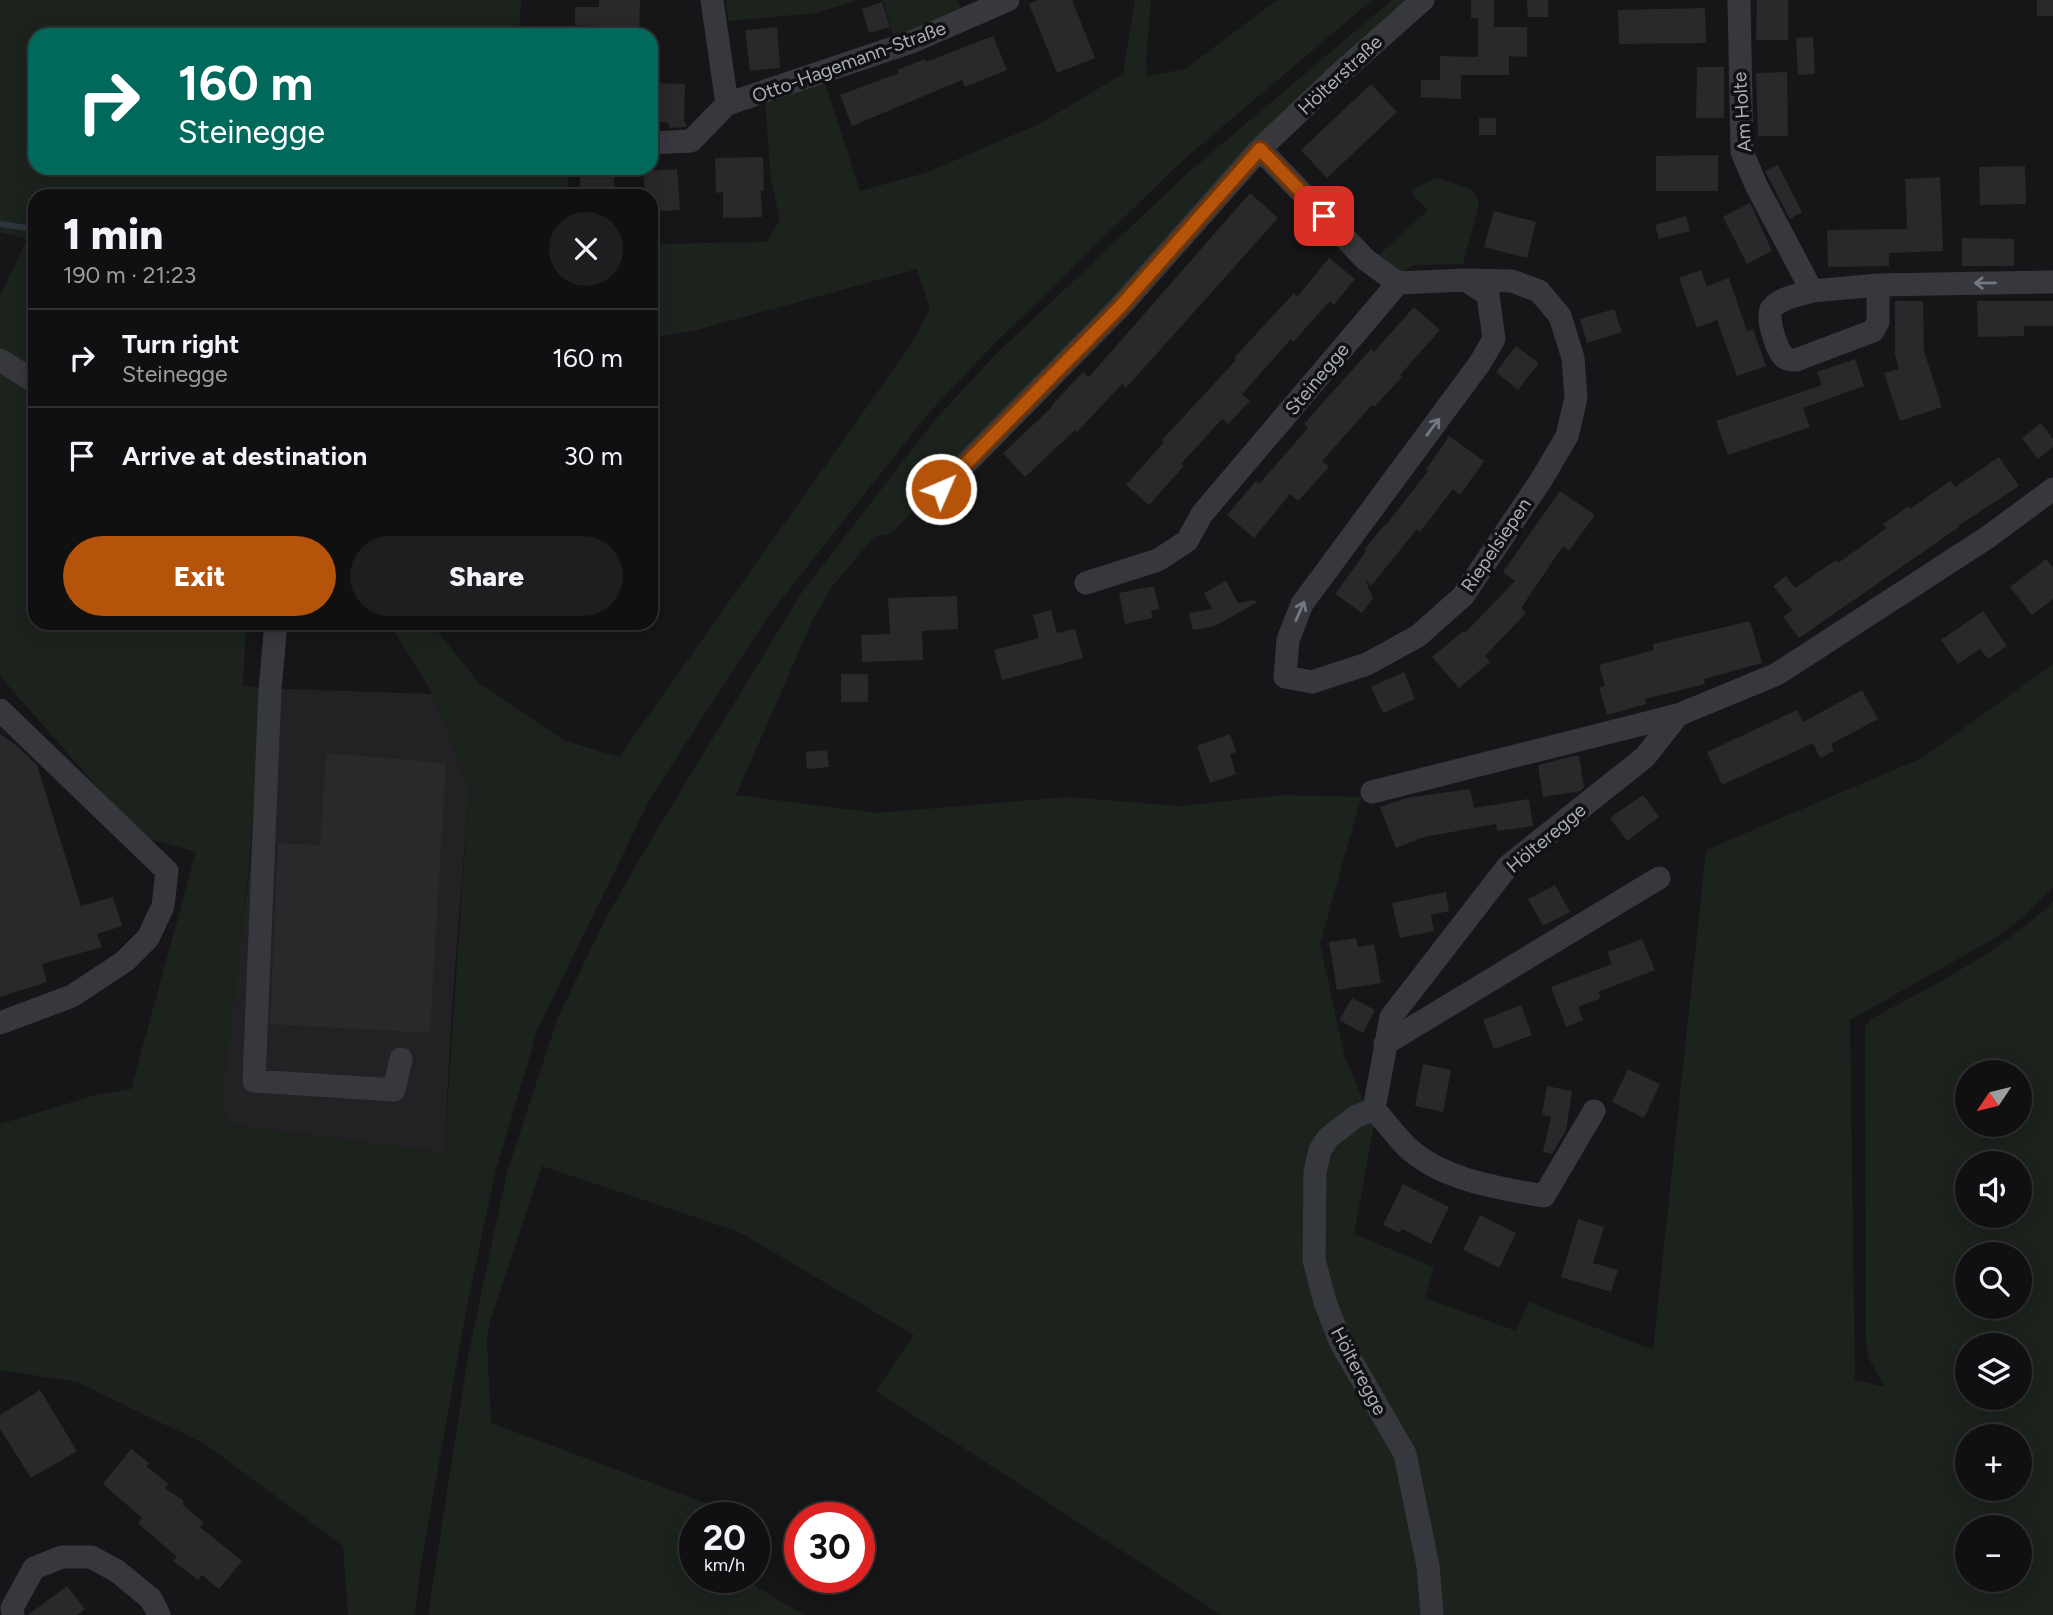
<!DOCTYPE html>
<meta charset="utf-8">
<style>
:root{--surface:#101012;--page:#1e1e20;--text:#f1f3f6;--muted:#9c9d9f;--line:#303032;--accent:#b45309}
body{margin:0;font-family:Figtree,sans-serif;background:var(--page);color:var(--text);height:100vh;display:flex;flex-direction:column;font-size:26px;white-space:nowrap}
*{box-sizing:border-box;margin:0}
p{font-size:23px;color:var(--muted)}
.icon{flex:none;width:38px;height:38px;fill:none;stroke:currentColor;stroke-width:2;stroke-linecap:round;stroke-linejoin:round}
.map{position:relative;flex:1;overflow:hidden}
.details{position:absolute;left:28px;top:189px;width:630px;height:441px;display:flex;flex-direction:column;background:var(--surface);border-radius:21px;box-shadow:0 4px 18px #0003,0 0 0 2px var(--line)}
.details>*{flex:none}
.top-card{position:absolute;left:28px;top:28px;width:630px;height:147px;border-radius:21px;box-shadow:0 4px 18px #0003,0 0 0 2px var(--line);background:#00695c;color:#fff;overflow:hidden}
.needle{width:46px;rotate:235deg}
.tools{position:absolute;left:1955px;top:1060px;display:grid;gap:14px}
.tools a{display:grid;place-items:center;width:77px;height:77px;border-radius:50%;background:var(--surface);box-shadow:0 4px 18px #0003,0 0 0 2px var(--line);font-size:35px}
.speed{position:absolute;left:679px;top:1502px;display:flex;gap:14px;font-size:35px;font-weight:700;text-align:center}
.speed>*{display:grid;place-content:center;width:91px;height:91px;border-radius:50%;background:var(--surface);box-shadow:0 4px 18px #0003,0 0 0 2px var(--line);line-height:1}
.speed small{font-size:18px;font-weight:400}
.speed .limit{border:10px solid #d22;background:#fff;color:#111}
.pin{position:absolute;display:grid;place-items:center;width:60px;height:60px;color:#fff;margin:-30px;border-radius:14px;box-shadow:0 4px 10px #0006}
.me{position:absolute;width:77px;margin:-38px;rotate:45deg;stroke-linejoin:round;filter:drop-shadow(0 0 5px #0008)}
.turn{display:flex;align-items:center;gap:24px;height:147px;padding:0 35px;font-size:32px}
.turn .icon{width:91px;height:91px;stroke-width:2.5}
.turn b{display:block;font-size:49px;line-height:60px}
.round{display:grid;place-items:center;flex:none;width:74px;height:74px;border-radius:37px;background:var(--page)}
.overview{display:flex;align-items:center;justify-content:space-between;height:119px;padding:0 35px}
h1{font-size:42px;font-weight:800;line-height:52px}
.button{display:flex;gap:14px;margin-top:auto;padding:14px 35px}
.button a{flex:1;height:80px;border-radius:42px;background:var(--accent);color:#fff;font-size:28px;font-weight:800;line-height:80px;text-align:center}
.button a+a{background:var(--page);color:var(--text)}
ul{padding:0;list-style:none}
li{display:flex;align-items:center;gap:21px;height:98px;padding:0 35px;border-top:2px solid var(--line)}
li div{flex:1}
li b{display:block;font-size:26px}
li em{font-style:normal}
.map>svg:first-child{display:block}
.built{fill:#222225}
.green{fill:#1c231d;fill-rule:evenodd}
.lines{fill:none;stroke-linecap:round;stroke-linejoin:round}
.stream{stroke:#2c353c;stroke-width:6}
.building{fill:#29292c}
.minor{stroke:#37383d;stroke-width:23}
.oneway{stroke:#757881}
.route-casing{stroke:#753606;stroke-width:18}
.route{stroke:#b45309;stroke-width:12}
.labels{text-anchor:middle;dominant-baseline:central;stroke-width:7;stroke-linejoin:round;paint-order:stroke}
.street-label{font-size:19px;fill:#a8adb8;stroke:#111113}
</style>
<div class="map">
<svg width="2053" height="1615" viewBox="0 0 2053 1615">
<rect width="100%" height="100%" fill="#161618"/>
<path class="built" d="M259,688l174,6 36,95 -17,219 -8,145 -212,-28 -11,-20 29,-239 10,-148z"/>
<path class="green" d="M0,0h521l-2,35h-484v133h533v28h-533v179l-35,-21v-58l27,-57 -27,-7z
M726,0h133l-43,13 -88,8z
M883,0h75l4,11 -68,27z
M1135,0h16l-5,60 1,16 38,-7 92,-69h95l-190,161 -190,185 -65,69 -158,200 -118,182 -113,231 -42,141 -30,142 -45,253 -6,51h-67l-5,-69 -138,-102 -128,-62 -77,-12v-246l99,-30 32,-5 65,-237 -56,-16 -140,-160v-303l35,21v229h211l-3,63 16,2c-2,140 -21,279 -37,418l10,19 212,28 25,-364 -36,-95 -44,-71h42l48,60 86,58 54,16 291,-411 20,-37 -13,-40 -224,62 -42,7v-94l116,-2 13,-22 -9,-40 -6,-78 58,-25 37,114 68,-19 111,-48 84,-50z
M1392,0h15l-515,533 -18,4 -40,47 -20,33 -78,178 142,18 189,-16 113,9 104,-11 77,2 -41,147 25,114 29,67 -20,109 80,33 -9,31 91,33 13,-29 124,48 53,-500 216,-92 131,-94v223l-30,30 -26,20 -147,83 5,360 30,7 -17,-30 -2,-15 -1,-315 6,-8c64,-34 129,-67 182,-117v713h-832l-345,-224 38,-56 -175,-103 -197,-66 -52,155 -3,21 4,81 252,94h-48v60h54l-2,4 57,34h-376l40,-258 39,-185 51,-155 49,-101 42,-73 153,-251 132,-171 61,-66 195,-184zM1967,1073h53v52h-53zM1967,1164h53v52h-53zM1967,1255h53v52h-53zM1967,1346h53v52h-53zM1967,1437h53v52h-53zM1967,1528h53v52h-53z
M1437,178l36,12 6,13 -16,61 -49,1 -12,7 -23,-17 49,-45 -14,-14 -3,-6z"/>
<g class="lines">
<path class="stream" d="M0,224l35,5"/>
</g>
<path class="building" d="M599,0h41l-1,35h-41v-9l-23,-1v-18h24z
M1039,0h33l23,58 -38,15 -28,-69z
M1471,0h23v27h33v30l-18,-1v19h-48v24l-40,-2v-17h19v-24l38,1v-39h-7z
M1527,0h21v17h-20z
M1757,0h31v40h-32z
M2037,0h16v16h-16z
M882,2l8,25 -21,6 -7,-24z
M1705,8l1,35 -87,1 -1,-34z
M777,27l3,41 -30,3 -5,-41z
M993,36l14,34 -42,17 -3,-7 -110,46 -12,-31 59,-22 -2,-3 28,-11 1,3z
M1813,37l2,37 -17,1 -2,-37z
M1697,67h27v51h-28z
M1787,72l1,64h-30l-2,-63z
M651,83l34,1 -1,37 3,4 -2,2 -15,1 -3,-6h-16z
M1371,84l26,28 -70,66 -26,-28z
M1479,118h17v17h-17z
M1718,155v36h-62v-35z
M763,157l1,34h-3l1,26 -39,1v-26l-7,1 -1,-35z
M1778,165l24,47 -12,7 -25,-48z
M2025,166l1,38 -46,1 -1,-38z
M579,168h22l1,3 11,-2 2,27h-34z
M677,169l3,41 -29,2v-16h-6l-2,-25z
M1940,177l3,74 -54,2v13l-61,1 -1,-37 80,-1 -2,-50z
M1250,193l28,25 -152,170 -4,-4 -45,48 -2,-2 -50,47 -22,-24 49,-46 -1,-1 32,-34 6,5z
M1750,203l22,48 -25,13 -24,-47z
M1494,211l42,11 -9,36 -43,-11z
M1686,216l4,15 -31,8 -4,-14z
M1962,238l52,1v27h-52z
M1329,258l26,21 -21,26 -4,-4 -37,41 -2,-3 -49,55 8,7 -22,23 -6,-5 -41,45 3,2 -35,39 -23,-20 38,-43 -2,-2 74,-80 -2,-2 60,-65 3,4z
M1701,270l6,16 22,-8 18,53 6,-2 13,37 -29,10 -20,-56 -20,8 -18,-50z
M1895,301h28l1,50 18,56 -42,14 -16,-48 15,-4 -4,-15z
M1977,301h76v25h-29v10l-46,1z
M1414,307l26,23 -40,45 2,2 -28,30 -2,-2 -50,56 7,6 -31,34 -8,-7 -36,44 -27,-23 29,-34 3,3 49,-56 -4,-4 40,-45 27,-30 3,3z
M1614,309l8,23 -35,11 -7,-24z
M1516,346l23,17 -21,27 -22,-18z
M1855,359l9,27 -61,22 7,19 -82,28 -12,-34 106,-36 -5,-13z
M2041,423l12,16v8l-15,12 -16,-21z
M1449,436l35,25 -24,34 -7,-6 -33,43 -3,-3 -46,57 -6,-7 8,19 -11,15 -27,-19 31,-43 -2,-1 21,-26 1,1 42,-54 -2,-1z
M1999,457l20,29 -61,40 1,1 -160,111 -16,-21 9,-7 -19,-24 13,-10 9,12 41,-28 2,3 49,-35 -4,-4 26,-18 1,3 40,-28 5,6z
M1560,491l35,24 -26,36 -6,-5 -42,62 5,5 -41,43 5,6 -31,26 -27,-31 31,-26 2,2 50,-52 -12,-9z
M2046,559l7,9v31l-21,16 -22,-28z
M1226,581l12,22 17,-3 1,3 -41,23 -22,4 -4,-17 23,-4 -8,-16z
M1154,586l5,23 -8,2 2,7 -28,6 -6,-31z
M957,596l1,33 -36,2 1,29 -61,2 -1,-27 29,-1 -2,-36z
M1051,610l6,23 18,-4 8,29 -81,22 -8,-30 45,-12 -6,-23z
M1983,611l24,35 -19,13 -8,-10 -22,15 -17,-24z
M1750,621l12,42 -58,16 1,5 -60,15 1,5 -39,11 -8,-28 6,-1 -6,-21 55,-15 -1,-6z
M1404,672l11,27 -32,14 -12,-26z
M841,674h27v28h-27z
M1862,690l16,29 -47,25 3,7 -14,7 -7,-15 -91,42 -15,-33 90,-42 6,12z
M0,734l16,11 21,20 44,141 32,-9 9,29 -25,8 5,13 -60,17 5,18 -47,15z
M1230,734l6,18 -6,2 6,20 -26,9 -13,-37z
M827,750l2,17 -22,2 -1,-17z
M326,753l120,10 -16,270 -160,-9 8,-181 42,2z
M1579,755l5,33 -4,3 -37,6 -5,-32z
M1470,789l4,19 55,-9 4,27 -36,5 -1,-7 -72,13 -28,11 -16,-41 26,-9z
M1643,795l16,22 -32,24 -17,-23z
M1555,885l15,27 -27,14 -15,-27z
M1446,892l3,19 -18,4 3,16 -34,7 -8,-35z
M1356,938l2,9 16,-3 7,39 -44,7 -8,-48z
M1642,939l13,31 -57,22 3,6 -23,9 5,13 -17,7 -15,-40 61,-23 -5,-12z
M1352,998l23,12 -12,23 -24,-13z
M1521,1005l11,30 -38,14 -11,-29z
M1423,1064l28,6 -8,42 -28,-6z
M1628,1069l32,15 -16,34 -32,-16z
M1547,1086l25,5 -6,39 -14,24 -9,-2 8,-35 -9,-2z
M1403,1184l46,23 -18,37 -29,-15 -2,4 -17,-8z
M1480,1215l36,18 -17,35 -36,-18z
M1578,1219l26,8 -11,36 25,7 -7,22 -50,-15z
M40,1390l37,61 -46,27 -31,-49v-14z
M131,1449l18,14 -3,3 23,18 -4,4 19,13 -2,3 22,19 -4,4 42,34 -23,28 -17,-14 -4,5 -25,-19 4,-4 -39,-34 4,-5 -39,-34z
M67,1586l18,23 -8,6h-49z"/>
<g class="lines">
<path class="minor" d="M712,0l15,104
M1739,0l3,152 14,33 56,106 66,-6 175,-3
M651,143l40,-2 36,-37 187,-63 94,-41
M1398,283l68,-3 46,1 27,10 21,25 13,42 3,40 -9,38 -24,41 -80,119 -45,40 -51,28 -55,18 -27,-5 3,-37 14,-36 178,-241 14,-24 -6,-44 -22,-15
M1812,291c-12,4 -31,6 -40,17 -7,7 5,44 13,50 4,2 7,2 11,2l77,-29 5,-9v-37
M0,360l35,22
M923,507l197,-200 140,-158 77,-73 86,-76
M1086,583l72,-23 29,-19 15,-27 196,-231 -32,-23 -106,-111
M276,623l-6,66 -16,392 140,9 7,-31
M0,710l167,161 -4,35 -15,32 -23,23 -53,35 -72,27
M1372,792l306,-77
M1385,1044l274,-166
M1374,1109c11,12 21,26 32,37 35,34 93,42 138,50l50,-85
M13,1615l-1,-7 22,-40 28,-11h29l26,14 34,28 8,16
M1432,1615l-4,-49 -23,-112 -64,-111 -16,-41 -11,-42 1,-88 5,-22 8,-12 27,-21 19,-8 17,-92 117,-151 137,-109 33,-42 99,-41 211,-137 65,-48"/>
</g>
<defs><path id="oneway-shaft" d="M-6 0H5M1.5-3L5.5 0L1.5 3" fill="none" stroke-width="1.6" stroke-linecap="round" stroke-linejoin="round" transform="scale(1.75)"/></defs>
<g class="oneway">
<use href="#oneway-shaft" transform="translate(1985 283) rotate(179)"/>
<use href="#oneway-shaft" transform="translate(1433 427) rotate(-53)"/>
<use href="#oneway-shaft" transform="translate(1300 611) rotate(-66)"/>
</g>
<g class="lines">
<defs>
<path id="route" d="M941,489l179,-182 140,-158 64,67"/>
</defs>
<use href="#route" class="route-casing"/>
<use href="#route" class="route"/>
</g>
<g class="labels">
<g class="street-label">
<text transform="translate(849 62) rotate(-20)">Otto-Hagemann-Straße</text>
<text transform="translate(1340 75) rotate(-43)">Hölterstraße</text>
<text transform="translate(1742 112) rotate(-94)">Am Holte</text>
<text transform="translate(1317 379) rotate(-50)">Steinegge</text>
<text transform="translate(1496 545) rotate(-56)">Riepelsiepen</text>
<text transform="translate(1546 838) rotate(-40)">Hölteregge</text>
<text transform="translate(1359 1371) rotate(62)">Hölteregge</text>
</g>
</g>
</svg>
<div class="tools">
<a><svg class="needle" viewBox="-14 -14 28 28"><path d="M0-13l5 13h-10z" fill="#e53935"/><path d="M0 13l5-13h-10z" fill="#9c9d9f"/></svg></a>
<a><svg class="icon" aria-label="sound" viewBox="0 0 24 24"><path d="M4 9h4l5-4v14l-5-4H4zM17 9q2 3 0 6"/></svg></a>
<a><svg class="icon" aria-label="search" viewBox="0 0 24 24"><circle cx="10" cy="10" r="6"/><path d="M15 15l6 6"/></svg></a>
<a><svg class="icon" aria-label="layers" viewBox="0 0 24 24"><path d="M12 4l9 5-9 5-9-5zM3 14l9 5 9-5"/></svg></a>
<a>+</a>
<a>−</a>
</div>
<div class="speed"><div>20<small>km/h</small></div><div class="limit">30</div></div>
<div class="pin" style="left:1324px;top:216px;background:#d93025"><svg class="icon" aria-label="arrive" viewBox="0 0 24 24"><path d="M6 21V4h12l-3 4 3 4H6"/></svg></div>
<svg class="me" style="left:941px;top:489px" viewBox="-20 -20 40 40"><circle r="17" fill="#b45309" stroke="#fff" stroke-width="3"/><path d="M0-11L8 9 0 5-8 9z" fill="#fff"/></svg>
<div class="top-card">
<div class="turn"><svg class="icon" aria-label="right" viewBox="0 0 24 24"><path d="M7 20v-9h11M14 6l5 5-5 5"/></svg><div><b>160 m</b>Steinegge</div></div>
</div>
<section class="details">
<div class="overview"><div><h1>1 min</h1><p>190 m · 21:23</p></div><a class="round"><svg class="icon" aria-label="close" viewBox="0 0 24 24"><path d="M6 6l12 12M18 6L6 18"/></svg></a></div>
<ul>
<li><svg class="icon" aria-label="right" viewBox="0 0 24 24"><path d="M7 20v-9h11M14 6l5 5-5 5"/></svg><div><b>Turn right</b><p>Steinegge</p></div><em>160 m</em></li>
<li><svg class="icon" aria-label="arrive" viewBox="0 0 24 24"><path d="M6 21V4h12l-3 4 3 4H6"/></svg><div><b>Arrive at destination</b></div><em>30 m</em></li>
</ul>
<div class="button"><a>Exit</a><a>Share</a></div>
</section>
</div>
